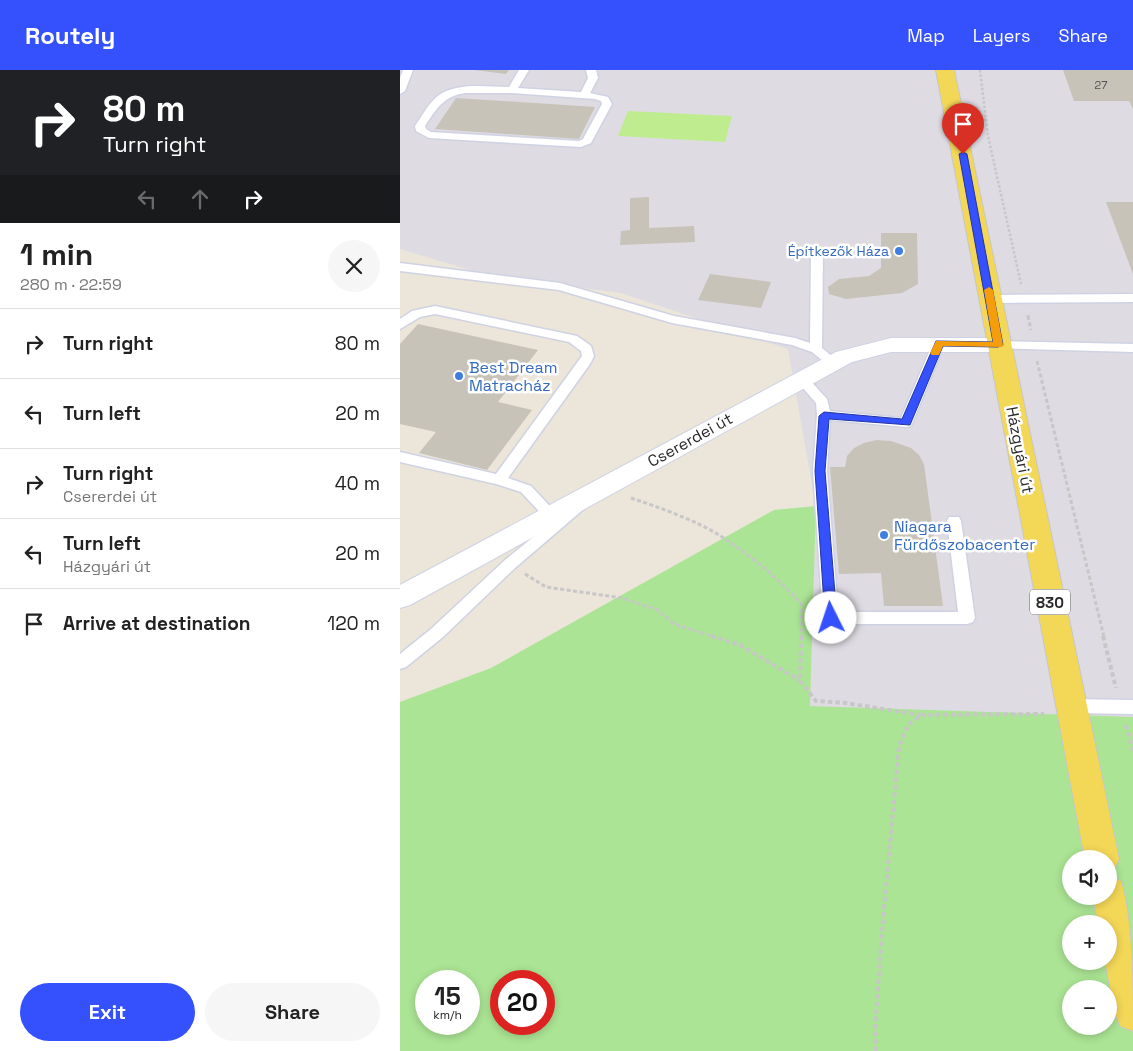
<!DOCTYPE html>
<meta charset="utf-8">
<style>
:root{--surface:#fff;--page:#f6f6f6;--text:#222;--muted:#767676;--line:#e0e0e0;--accent:#3550fd}
body{margin:0;font-family:"Space Grotesk",sans-serif;background:var(--page);color:var(--text);height:100vh;display:flex;flex-direction:column;font-size:19px;white-space:nowrap}
*{box-sizing:border-box;margin:0}
p{font-size:16px;color:var(--muted)}
.icon{flex:none;width:28px;height:28px;fill:none;stroke:currentColor;stroke-width:2;stroke-linecap:round;stroke-linejoin:round}
.map{position:relative;flex:1;overflow:hidden}
.sheet{display:flex;flex-direction:column;background:var(--surface);width:400px}
.sheet>*{flex:none}
.hud{background:#202124;color:#fff;overflow:hidden}
.buttons{position:absolute;left:662px;top:780px;display:grid;gap:10px}
.buttons a{display:grid;place-items:center;width:55px;height:55px;border-radius:50%;background:var(--surface);box-shadow:0 2px 8px #0003;font-size:25px}
.speed{position:absolute;left:15px;top:900px;display:flex;gap:10px;font-size:25px;font-weight:700;text-align:center}
.speed>*{display:grid;place-content:center;width:65px;height:65px;border-radius:50%;background:var(--surface);box-shadow:0 2px 8px #0003;line-height:1}
.speed small{font-size:12px;font-weight:400}
.speed .limit{border:8px solid #d22;background:#fff;color:#111}
.pin{position:absolute;display:grid;place-items:center;width:42px;height:42px;color:#fff;margin:-51px -21px;border-radius:50% 50% 50% 0;rotate:-45deg;box-shadow:0 0 5px #0007}
.pin .icon{rotate:45deg}
.me{position:absolute;width:55px;margin:-28px;rotate:356deg;stroke-linejoin:round;filter:drop-shadow(0 0 4px #0008)}
.turn{display:flex;align-items:center;gap:18px;height:105px;padding:0 20px;font-size:22px}
.turn .icon{width:65px;height:65px;stroke-width:2.5}
.turn b{display:block;font-size:35px;line-height:42px}
.lanes{display:flex;align-items:center;height:48px;padding:0 20px;background:#0003;justify-content:center;gap:25px;direction:ltr}
.lanes .off{opacity:.35}
.round{display:grid;place-items:center;flex:none;width:52px;height:52px;border-radius:26px;background:var(--page)}
.headline{display:flex;align-items:center;justify-content:space-between;height:85px;padding:0 20px}
h1{font-size:30px;font-weight:600;line-height:38px}
.button{display:flex;gap:10px;margin-top:auto;padding:10px 20px}
.button a{flex:1;height:58px;border-radius:30px;background:var(--accent);color:#fff;font-size:20px;font-weight:600;line-height:58px;text-align:center}
.button a+a{background:var(--page);color:var(--text)}
ul{padding:0;list-style:none}
li{display:flex;align-items:center;gap:15px;height:70px;padding:0 20px;border-top:1px solid var(--line)}
li div{flex:1}
li b{display:block;font-size:19px}
li em{font-style:normal}
header{display:flex;align-items:center;gap:30px;box-sizing:border-box;height:70px;padding:0 25px;background:var(--accent);color:#fff}
header strong{font-size:24px}
nav{display:flex;gap:28px;margin-inline-start:auto;font-size:18px}
main{display:flex;flex:1;min-height:0}
.map>svg:first-child{display:block}
.industrial{fill:#dedbe3}
.green{fill:#abe494;fill-rule:evenodd}
.pitch{fill:#c0ec90}
.building{fill:#c7c3b9}
.lines{fill:none;stroke-linecap:round;stroke-linejoin:round}
.lane-casing{stroke:#cfd2e2;stroke-width:3}
.street-casing{stroke:#cfd2e2;stroke-width:2}
.primary-casing{stroke:#c7c7c7;stroke-width:2}
.path-far2{stroke:#c7c7c7;stroke-width:2.5;stroke-dasharray:2.5 2;stroke-linecap:butt}
.path-far1{stroke:#c7c7c7;stroke-width:3;stroke-dasharray:4 2.5;stroke-linecap:butt}
.path{stroke:#c7c7c7;stroke-width:4;stroke-dasharray:4.5 3;stroke-linecap:butt}
.lane{fill:#fff;fill-rule:evenodd}
.street{fill:#fff;fill-rule:evenodd}
.primary{fill:#f3d757;fill-rule:evenodd}
.route{fill:#3550fd;stroke:#2234a4}
.slow{fill:#f59e0b}
.shop-dot{fill:#3f7fe0;stroke:#fff;stroke-width:2}
.labels{text-anchor:middle;dominant-baseline:central;stroke-width:5;stroke-linejoin:round;paint-order:stroke}
.far-number-label{font-size:11px;fill:#50504d}
.far-shop-label{font-size:14px;fill:#366cbe;stroke:#fff;text-anchor:end}
.shield{fill:#fff;stroke:#696969;stroke-width:1}
.shield-label{font-size:15px;font-weight:bold;fill:#292929}
.shop-label{font-size:16px;fill:#366cbe;stroke:#fff;text-anchor:start}
.street-label{font-size:16px;fill:#292929;stroke:#fff}
</style>
<header>
<strong>Routely</strong>
<nav><a>Map</a><a>Layers</a><a>Share</a></nav>
</header>
<main>
<section class="sheet">
<div class="hud">
<div class="turn"><svg class="icon" aria-label="right" viewBox="0 0 24 24"><path d="M7 20v-9h11M14 6l5 5-5 5"/></svg><div><b>80 m</b>Turn right</div></div>
<div class="lanes"><svg class="icon off" aria-label="left" viewBox="0 0 24 24"><path d="M17 20v-9H6M10 6l-5 5 5 5"/></svg><svg class="icon off" aria-label="ahead" viewBox="0 0 24 24"><path d="M12 20V5M6 11l6-6 6 6"/></svg><svg class="icon" aria-label="right" viewBox="0 0 24 24"><path d="M7 20v-9h11M14 6l5 5-5 5"/></svg></div>
</div>
<div class="headline"><div><h1>1 min</h1><p>280 m · 22:59</p></div><a class="round"><svg class="icon" aria-label="close" viewBox="0 0 24 24"><path d="M6 6l12 12M18 6L6 18"/></svg></a></div>
<ul>
<li><svg class="icon" aria-label="right" viewBox="0 0 24 24"><path d="M7 20v-9h11M14 6l5 5-5 5"/></svg><div><b>Turn right</b></div><em>80 m</em></li>
<li><svg class="icon" aria-label="left" viewBox="0 0 24 24"><path d="M17 20v-9H6M10 6l-5 5 5 5"/></svg><div><b>Turn left</b></div><em>20 m</em></li>
<li><svg class="icon" aria-label="right" viewBox="0 0 24 24"><path d="M7 20v-9h11M14 6l5 5-5 5"/></svg><div><b>Turn right</b><p>Csererdei út</p></div><em>40 m</em></li>
<li><svg class="icon" aria-label="left" viewBox="0 0 24 24"><path d="M17 20v-9H6M10 6l-5 5 5 5"/></svg><div><b>Turn left</b><p>Házgyári út</p></div><em>20 m</em></li>
<li><svg class="icon" aria-label="arrive" viewBox="0 0 24 24"><path d="M6 21V4h12l-3 4 3 4H6"/></svg><div><b>Arrive at destination</b></div><em>120 m</em></li>
</ul>
<div class="button"><a>Exit</a><a>Share</a></div>
</section>
<div class="map">
<svg width="733" height="981" viewBox="0 0 733 981">
<rect width="100%" height="100%" fill="#ebe5da"/>
<path class="industrial" d="M0,0h733v647l-323,-10 6,-201 -28,-157 -167,-56 -131,-17 -90,-27z"/>
<path class="green" d="M416,436l-6,200 323,11v334h-733v-349l91,-34 283,-158zM671,789h38v37h-38zM671,854h38v37h-38zM26,911h43v43h-43zM101,911h43v43h-43zM671,919h38v37h-38z"/>
<path class="pitch" d="M228,41l104,5 -7,26 -107,-6z"/>
<path class="building" d="M74,0h35l-3,4z
M663,0h70v39l-4,-8h-55z
M56,28l139,9 -16,32 -144,-10z
M249,127v31l45,-2 1,16 -75,3 1,-14 9,-1v-32z
M706,132h27v72z
M481,163h36l1,51 -16,9 -56,6 -17,-5 -1,-7 11,-8 30,-3 12,-8z
M310,204l61,8 -10,26 -63,-8z
M18,254l120,26 -40,52 34,8 -45,60 -68,-17 17,-21 -36,-8v-80z
M477,370l14,1 20,7 8,7 5,9 19,142h-59l-3,-33 -42,1 -9,-107h15l2,-11 7,-8 10,-5z"/>
<g class="lines">
<defs>
<path id="lane" d="M3,0h10l-8,21 -5,3v-16z
M119,0h10l-11,18 63,4 7,-14 -2,-8h10l2,8 -8,15 18,4 4,7 -21,39 -10,4 -152,-9 -13,-7 -1,-5c7,-10 14,-24 24,-31 19,-13 49,-8 70,-8zM65,23h47l83,6 6,2 1,3 -19,35 -4,2 -148,-9 -5,-3 -1,-3c11,-17 19,-30 40,-33z
M417,178l6,3 -1,97 17,14 -6,4 -5,-1 -16,-13 -20,-7 -120,-22 -113,-33 -159,-19v-8l160,20 114,33 121,22 15,5 1,-92z
M733,224v8l-143,1 -6,-4 6,-4z
M35,236l142,30 14,10 3,10 -4,8 -82,114 23,8 28,30 14,-12h10l2,4 -70,60 -72,69 -37,30 -6,2v-15l31,-25 74,-69 48,-39 -6,-1 -26,-28 -25,-8 -96,-22v-10l96,22 86,-118 -1,-5 -12,-9 -134,-28 -15,3 -20,12v-10l12,-8z
M539,269l6,4 -34,83 -5,1 -76,-7 -3,51 11,141h120l-11,-91 2,-4h10l2,4 14,97 -2,4 -6,2h-136l-6,-2 -2,-4 -10,-147 4,-56 -1,-12 -20,-23 1,-3h10l20,22 3,12 71,7 32,-75z
M598,271l135,3v8l-139,-4 -2,-3 2,-3z
M671,629l62,1v14l-62,-1 -6,-2 -2,-5 2,-5z"/>
<path id="street" d="M491,268h107l8,2 4,5 -4,5 -8,2h-107l-39,10 -442,243 -10,3v-23l436,-233z"/>
<path id="primary" d="M536,0h18l165,789 -5,11 -5,1v-12h-24z
M709,807l12,4c12,42 12,104 12,150l-13,-5 -5,-13 -10,-52h4v-37h-11l-5,-28h16z"/>
</defs>
<use href="#lane" class="lane-casing"/>
<use href="#street" class="street-casing"/>
<use href="#primary" class="primary-casing"/>
<path class="path-far2" d="M580,0l8,66 33,148
M576,37l9,14
M628,245v2"/>
<path class="path-far1" d="M628,246l3,14
M637,291l67,276
M231,428c27,9 64,22 88,37 27,17 62,45 82,69v33
M125,504l21,13 76,11 36,12 16,14 41,13"/>
<path class="path" d="M311,566l29,9 59,35
M401,566l-1,45 16,20 30,2 74,12
M703,566l13,52
M726,655l7,26
M476,981l-1,-22 8,-110 16,-172 9,-22 13,-10 123,-1"/>
<use href="#lane" class="lane"/>
<use href="#street" class="street"/>
<use href="#primary" class="primary"/>
</g>
<path class="route" d="M563,82l4,2 36,191 -5,2 -55,-1 -33,79 -81,-6 -4,52 12,147 -6,5 -6,-5 -10,-147 4,-55 5,-4 78,7 34,-78 57,1 -34,-188z"/>
<path class="slow" d="M589,217l4,3 10,55 -1,2 -59,-1 -4,9h-7l-2,-2 6,-12h3l54,1 -9,-52z"/>
<g class="shop-dot">
<circle cx="499" cy="181" r="5"/>
<circle cx="59" cy="306" r="5"/>
<circle cx="484" cy="465" r="5"/>
</g>
<g class="labels">
<g class="far-number-label">
<text x="701" y="15">27</text>
</g>
<g class="far-shop-label">
<text x="489" y="181">Építkezők Háza</text>
</g>
<rect class="shield" x="630" y="519.5" width="40" height="25" rx="4"/>
<g class="shield-label">
<text x="650" y="532">830</text>
</g>
<g class="shop-label">
<text x="69" y="297">Best Dream<tspan x="69" dy="18">Matracház</tspan></text>
<text x="494" y="456">Niagara<tspan x="494" dy="18">Fürdőszobacenter</tspan></text>
</g>
<g class="street-label">
<text transform="translate(290 370) rotate(-29)">Csererdei út</text>
<text transform="translate(620 380) rotate(79)">Házgyári út</text>
</g>
</g>
</svg>
<div class="buttons">
<a><svg class="icon" aria-label="sound" viewBox="0 0 24 24"><path d="M4 9h4l5-4v14l-5-4H4zM17 9q2 3 0 6"/></svg></a>
<a>+</a>
<a>−</a>
</div>
<div class="speed"><div>15<small>km/h</small></div><div class="limit">20</div></div>
<div class="pin" style="left:563px;top:84px;background:#d93025"><svg class="icon" aria-label="arrive" viewBox="0 0 24 24"><path d="M6 21V4h12l-3 4 3 4H6"/></svg></div>
<svg class="me" style="left:431px;top:548px" viewBox="-20 -20 40 40"><circle r="19" fill="#fff"/><path d="M0-13L10 11 0 6-10 11z" fill="#3550fd"/></svg>
</div>
</main>
